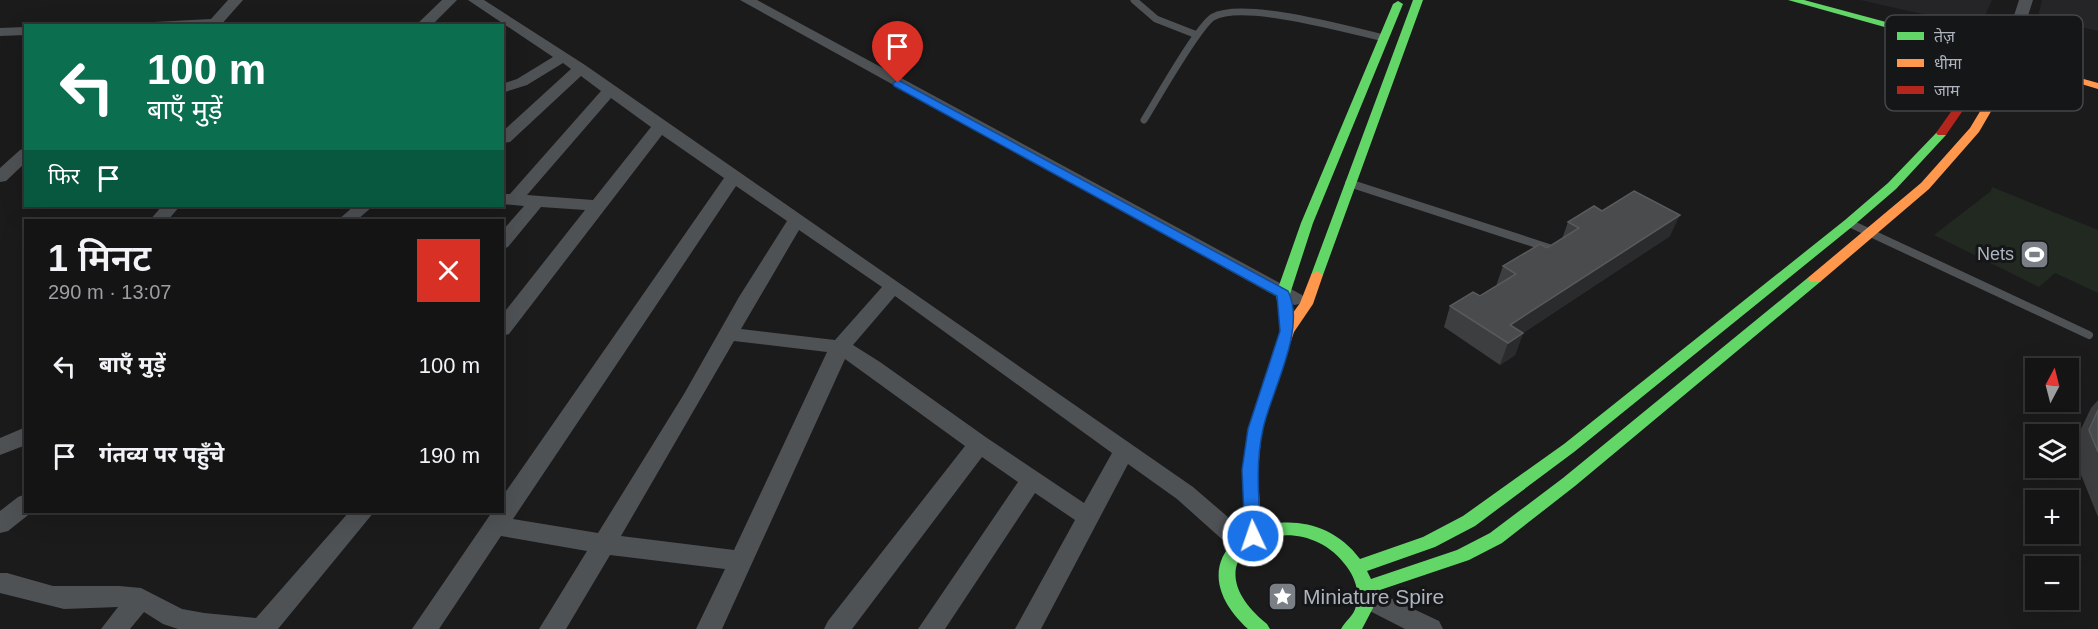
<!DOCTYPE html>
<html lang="hi">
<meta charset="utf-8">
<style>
:root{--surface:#141415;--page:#1d1d1e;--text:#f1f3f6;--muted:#9d9ea0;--line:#333334}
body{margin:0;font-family:Helvetica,"Noto Sans Devanagari",sans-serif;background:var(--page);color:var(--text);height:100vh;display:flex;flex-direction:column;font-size:22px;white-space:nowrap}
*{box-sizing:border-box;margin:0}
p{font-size:20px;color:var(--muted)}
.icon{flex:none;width:33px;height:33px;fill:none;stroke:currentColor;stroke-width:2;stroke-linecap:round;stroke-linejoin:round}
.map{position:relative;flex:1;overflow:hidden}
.side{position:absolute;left:24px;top:219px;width:480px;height:294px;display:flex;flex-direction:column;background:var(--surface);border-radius:0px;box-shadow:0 6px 24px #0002,0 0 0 2px var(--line)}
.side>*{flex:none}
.hud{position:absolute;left:24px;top:24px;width:480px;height:183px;border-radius:0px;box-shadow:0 6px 24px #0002,0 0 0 2px var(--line);background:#0b6e4f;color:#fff;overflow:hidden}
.needle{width:39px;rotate:7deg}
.buttons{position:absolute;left:2025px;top:358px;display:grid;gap:12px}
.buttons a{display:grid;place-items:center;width:54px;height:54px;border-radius:0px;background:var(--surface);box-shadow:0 6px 24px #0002,0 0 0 2px var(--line);font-size:30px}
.pin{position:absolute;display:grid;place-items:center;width:51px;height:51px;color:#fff;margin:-62px -26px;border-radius:50% 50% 50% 0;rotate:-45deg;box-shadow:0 0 6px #0007}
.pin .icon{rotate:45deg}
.me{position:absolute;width:66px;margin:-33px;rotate:357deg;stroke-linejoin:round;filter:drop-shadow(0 0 4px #0008)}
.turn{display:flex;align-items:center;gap:21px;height:126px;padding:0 24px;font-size:27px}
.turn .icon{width:78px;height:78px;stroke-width:2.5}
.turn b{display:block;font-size:42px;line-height:51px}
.then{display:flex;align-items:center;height:57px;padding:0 24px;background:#0003;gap:12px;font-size:22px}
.round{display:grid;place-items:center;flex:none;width:63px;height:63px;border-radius:0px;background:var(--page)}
.head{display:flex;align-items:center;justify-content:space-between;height:102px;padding:0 24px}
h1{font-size:36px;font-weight:600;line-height:45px}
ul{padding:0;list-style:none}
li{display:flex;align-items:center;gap:18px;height:90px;padding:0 24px}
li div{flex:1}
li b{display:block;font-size:22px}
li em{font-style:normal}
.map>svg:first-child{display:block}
.built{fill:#252528}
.green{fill:#212921}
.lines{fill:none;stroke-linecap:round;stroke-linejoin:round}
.lane-far1{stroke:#4f5255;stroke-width:7}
.lane{stroke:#4f5255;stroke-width:8}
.street{fill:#4f5255;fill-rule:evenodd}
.fast{fill:#63d668;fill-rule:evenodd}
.slow{fill:#ff974d;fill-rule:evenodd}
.jam{fill:#b3261e;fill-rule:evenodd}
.wall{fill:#3c3e3f}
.shaded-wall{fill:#2a2b2c}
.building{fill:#494b4d;stroke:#585b5e;stroke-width:1.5}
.route{fill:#1a73e8;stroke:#114b97;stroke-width:1.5}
.labels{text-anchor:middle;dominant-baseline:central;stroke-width:6;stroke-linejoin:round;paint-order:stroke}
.poi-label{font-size:18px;fill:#adb4bd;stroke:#151618;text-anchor:end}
.near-poi-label{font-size:21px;fill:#adb4bd;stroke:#151618;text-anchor:start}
.key{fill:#151618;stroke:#43454a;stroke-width:1.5}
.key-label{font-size:16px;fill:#adb4bd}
</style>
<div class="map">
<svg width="2098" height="629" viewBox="0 0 2098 629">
<rect width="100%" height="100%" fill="#1b1b1c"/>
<path class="built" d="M1860,0h132l-12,27z
M2042,0h56v31l-60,-14z"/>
<path class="green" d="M1992,187l106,43v63l-43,-20 -16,14 -105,-52 57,-44z"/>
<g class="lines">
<path class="lane-far1" d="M1134,0l22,19 41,16
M1144,120c12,-19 54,-94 69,-103 30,-17 136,13 171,21"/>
<path class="lane" d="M1349,183l200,65
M1849,223l240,112"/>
<path class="street" d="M228,0h15l-23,26h-73l7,-4 57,-3z
M442,0h15l-26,26h-16z
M468,0h16l101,65 608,422 57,49 4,7 -4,7 -8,3 -8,-3 -57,-51 -49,-35 -87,165h-26l60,-109 -40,-27 -90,136h-27l100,-147 -36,-25 -130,172h-28l4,-8 137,-175 -120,-87 -123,270h-26l29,-60 -115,-14 -44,74h-27l48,-78 -86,-15 -62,93h-27l80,-117h10v-15l222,-319 -62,-43 -153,199 -7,2v-21l83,-105 -44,-3 -33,40 -6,2v-18l22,-25 -22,-2v-10h8l91,-103 -20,-15 -71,66 -8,1v-11l69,-63 -8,-6 -36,22 -25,8v-9l15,-5 36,-22zM611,98l40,29 -58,73 -66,-5zM736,186l51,35 -48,76 -55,97 -86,139 -85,-14zM799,230l83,57 -47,53 -94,-11zM895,296l217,157 -28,50 -97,-65 -107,-76 -27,-17zM734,341l93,11 -93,198 -113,-14z
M740,0h17l545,295 3,4 -3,4 -7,2 -7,-2z
M2019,0h14l-7,22 -13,24h-10l-2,-3 11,-21z
M26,27v8l-26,1v-8z
M26,148v14l-20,19 -6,1v-14l20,-18z
M162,206h18l-12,14h-18z
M354,206h19l-16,14h-19z
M26,427v18l-26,10v-17z
M26,494v18h6l-24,19 -8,2v-22l18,-14z
M349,512h25l-96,117h-100l-15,-5 -19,-12 -14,17h-29l17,-22 -54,2 -64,-16v-20h7l46,13h66l22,2 41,21 22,4 52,5z
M1367,587l72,34 4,8h-38l-47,-24 -3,-7 3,-7z"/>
<path class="fast" d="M1413,0h10l-100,275 -6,4 -5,-1 -1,-3z
M1788,0h16l108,29 73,26 -5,3 -4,-1 -70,-24z
M1398,1l5,3 -90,219 -23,71 4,37 -2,3h-10l-6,-40 25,-71 92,-219z
M1942,130l4,1v4l-50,54 -43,37 -279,226 -99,74 -40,21 -68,24 4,8 86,-29 33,-17 73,-55 247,-202h10l2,3 -2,3 -245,204 -73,57 -33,17 -95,32 -1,16 -11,21h-21c4,-8 13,-13 15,-23 4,-14 -1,-28 -9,-39 -49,-69 -168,-14 -80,57l3,5h-22c-91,-84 53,-151 112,-70l63,-22 40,-21 101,-72 281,-224 43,-37 50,-52z"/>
<path class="slow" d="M2013,62l5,3 5,-3 75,21v6l-80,-24 -39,67 -50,57 -109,93h-10l-2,-3 2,-3 111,-93 49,-55 38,-63z
M1317,271l6,4 -10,29 -19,28 -32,97 -4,41 3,66 -2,5 -6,2 -6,-2 -2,-5 -3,-66 6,-41 32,-98 20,-28 11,-28z"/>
<path class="jam" d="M1985,37l37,8 14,10 1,2 -2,7 -20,4 -20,-4 -49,71h-8l-2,-2 51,-72 -18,-11v-8zM1985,43l30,6 12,9 -1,2c-18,3 -33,-1 -48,-13l1,-3z"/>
</g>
<path class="wall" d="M1602,211l68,25 -147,97 -8,22 -15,10 -56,-38 6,-21 30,-10 16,-10 7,-20 44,-18 15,-9 6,-17z
M2098,400v117l-27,-67 20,-42z"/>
<path class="shaded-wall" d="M1680,215l-10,21 -162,107 2,-18z
M1523,333l-8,22 -15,10 8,-22z"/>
<path class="building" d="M1634,191l46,24 -170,110 13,8 -15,10 -58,-37 23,-14 7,4 36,-22 -13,-8 37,-22 7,4 32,-20 -11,-6 26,-16 8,5z
M2098,410v42l-9,-22z"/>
<path class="route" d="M898,80l390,211c19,38 -17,100 -25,138 -8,36 -4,71 -2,107l-2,4 -6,2 -6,-2 -2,-4 -3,-66 6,-41 32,-98 -3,-35 -383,-210 -1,-3z"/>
<defs>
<symbol id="stadium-square" viewBox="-11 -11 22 22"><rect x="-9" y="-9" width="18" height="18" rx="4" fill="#7a7e85" stroke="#151618"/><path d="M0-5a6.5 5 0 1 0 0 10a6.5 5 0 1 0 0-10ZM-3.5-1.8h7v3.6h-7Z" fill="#fff"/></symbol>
<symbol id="sight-square" viewBox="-11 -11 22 22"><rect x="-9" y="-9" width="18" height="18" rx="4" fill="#7a7e85" stroke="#151618"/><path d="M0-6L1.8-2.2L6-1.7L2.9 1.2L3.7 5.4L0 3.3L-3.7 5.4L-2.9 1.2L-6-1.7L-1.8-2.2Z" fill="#fff"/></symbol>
</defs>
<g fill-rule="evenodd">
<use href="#stadium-square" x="2018" y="238" width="33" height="33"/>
<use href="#sight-square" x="1266" y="580" width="33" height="33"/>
</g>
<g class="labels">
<g class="poi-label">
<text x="2014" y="254">Nets</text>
</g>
<g class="near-poi-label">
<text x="1303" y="596">Miniature Spire</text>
</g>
</g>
<rect x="1885" y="15" width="198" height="96" rx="9" class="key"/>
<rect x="1897" y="32" width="27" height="8" fill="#63d668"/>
<rect x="1897" y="59" width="27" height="8" fill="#ff974d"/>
<rect x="1897" y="86" width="27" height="8" fill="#b3261e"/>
<g class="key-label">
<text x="1934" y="42">तेज़</text>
<text x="1934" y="69">धीमा</text>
<text x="1934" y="96">जाम</text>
</g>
</svg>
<div class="buttons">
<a><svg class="needle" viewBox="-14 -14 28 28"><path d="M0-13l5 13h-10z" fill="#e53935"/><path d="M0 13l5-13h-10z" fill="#9d9ea0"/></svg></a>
<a><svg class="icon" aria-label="layers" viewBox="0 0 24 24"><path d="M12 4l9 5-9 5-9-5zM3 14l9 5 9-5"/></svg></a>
<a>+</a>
<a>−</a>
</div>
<div class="pin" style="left:898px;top:83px;background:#d93025"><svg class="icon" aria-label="arrive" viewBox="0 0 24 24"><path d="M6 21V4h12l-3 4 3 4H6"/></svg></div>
<svg class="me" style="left:1253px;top:536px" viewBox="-20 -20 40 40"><circle r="17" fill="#1a73e8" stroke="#fff" stroke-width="3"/><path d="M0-11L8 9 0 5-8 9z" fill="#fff"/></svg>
<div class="hud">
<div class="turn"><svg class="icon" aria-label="left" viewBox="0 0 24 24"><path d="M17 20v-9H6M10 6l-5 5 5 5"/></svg><div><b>100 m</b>बाएँ मुड़ें</div></div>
<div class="then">फिर<svg class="icon" aria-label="arrive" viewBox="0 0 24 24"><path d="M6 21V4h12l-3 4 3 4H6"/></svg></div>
</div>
<section class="side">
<div class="head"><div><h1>1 मिनट</h1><p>290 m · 13:07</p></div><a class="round" style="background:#d93025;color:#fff"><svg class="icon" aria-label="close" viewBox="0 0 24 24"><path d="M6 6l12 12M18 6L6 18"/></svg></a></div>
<ul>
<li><svg class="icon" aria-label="left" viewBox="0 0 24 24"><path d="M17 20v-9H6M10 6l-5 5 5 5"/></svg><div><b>बाएँ मुड़ें</b></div><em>100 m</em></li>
<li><svg class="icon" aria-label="arrive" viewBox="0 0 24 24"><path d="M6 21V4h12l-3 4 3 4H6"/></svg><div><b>गंतव्य पर पहुँचे</b></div><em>190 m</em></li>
</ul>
</section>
</div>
